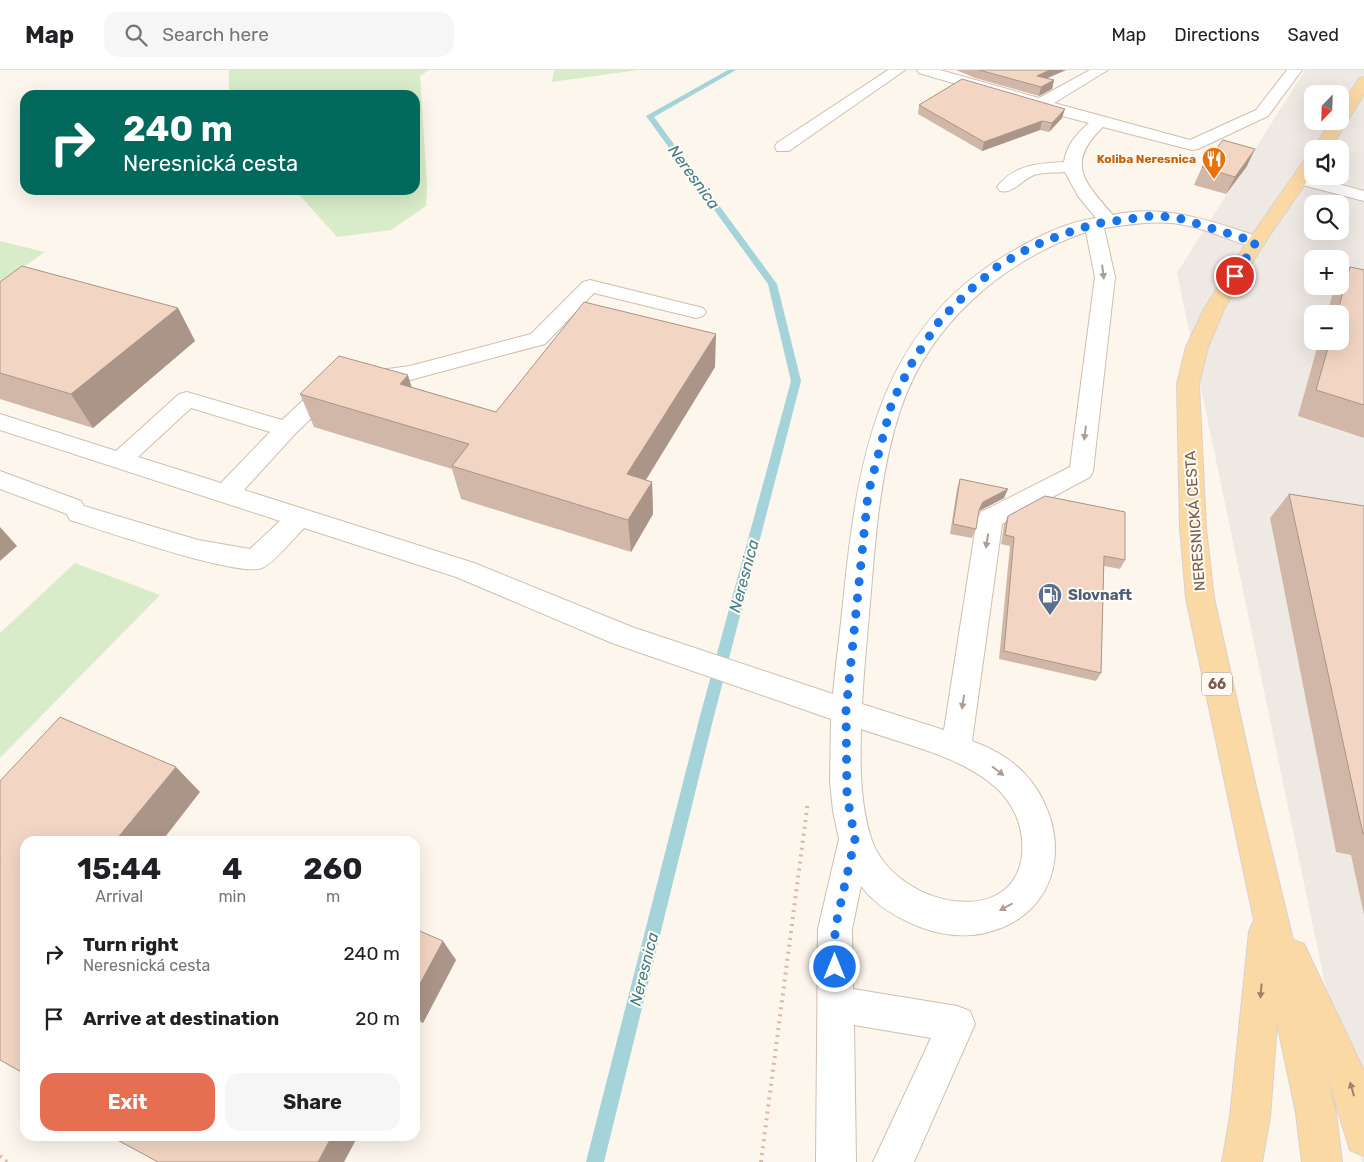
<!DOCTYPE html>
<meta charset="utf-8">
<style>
:root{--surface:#fff;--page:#f6f6f6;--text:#202124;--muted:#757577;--line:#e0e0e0;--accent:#e76f51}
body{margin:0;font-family:Rubik,sans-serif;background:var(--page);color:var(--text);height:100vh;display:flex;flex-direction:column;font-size:19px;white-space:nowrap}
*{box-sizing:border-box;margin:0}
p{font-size:16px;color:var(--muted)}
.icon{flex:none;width:28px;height:28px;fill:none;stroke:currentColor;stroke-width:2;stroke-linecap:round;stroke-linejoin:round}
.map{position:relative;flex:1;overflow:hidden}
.drawer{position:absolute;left:20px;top:766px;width:400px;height:305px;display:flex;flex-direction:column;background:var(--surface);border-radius:15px;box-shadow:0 5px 20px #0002}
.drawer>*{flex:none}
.guide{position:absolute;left:20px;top:20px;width:400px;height:105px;border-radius:15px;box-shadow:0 5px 20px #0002;background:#00695c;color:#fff;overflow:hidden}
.needle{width:32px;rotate:203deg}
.fabs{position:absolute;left:1304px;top:15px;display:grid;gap:10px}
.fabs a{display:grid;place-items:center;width:45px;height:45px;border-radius:10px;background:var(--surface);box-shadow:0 5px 20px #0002;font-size:25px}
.pin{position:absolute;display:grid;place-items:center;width:42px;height:42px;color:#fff;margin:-21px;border:2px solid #fff;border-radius:50%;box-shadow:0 1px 5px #0007}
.me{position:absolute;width:55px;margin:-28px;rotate:0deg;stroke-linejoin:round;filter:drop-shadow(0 0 4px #0008)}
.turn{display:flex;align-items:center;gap:18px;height:105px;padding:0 20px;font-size:22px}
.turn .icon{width:65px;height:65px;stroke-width:2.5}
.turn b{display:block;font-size:35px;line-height:42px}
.eta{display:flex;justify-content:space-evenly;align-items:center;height:85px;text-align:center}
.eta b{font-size:30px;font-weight:700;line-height:35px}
.cta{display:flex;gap:10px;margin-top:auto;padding:10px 20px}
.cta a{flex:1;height:58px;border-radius:15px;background:var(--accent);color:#fff;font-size:20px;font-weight:700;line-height:58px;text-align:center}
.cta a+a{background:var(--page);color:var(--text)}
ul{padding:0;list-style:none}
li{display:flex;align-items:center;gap:15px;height:65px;padding:0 20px}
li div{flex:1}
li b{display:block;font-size:19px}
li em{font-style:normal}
header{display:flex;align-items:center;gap:30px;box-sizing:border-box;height:70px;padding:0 25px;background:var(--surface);border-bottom:1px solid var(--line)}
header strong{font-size:24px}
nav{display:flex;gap:28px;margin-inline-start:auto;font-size:18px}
.search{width:350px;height:45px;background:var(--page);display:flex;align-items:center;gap:12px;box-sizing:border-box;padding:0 18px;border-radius:15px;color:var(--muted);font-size:19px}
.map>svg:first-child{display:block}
.industrial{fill:#efe9e4;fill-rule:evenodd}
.green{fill:#d8ecc9}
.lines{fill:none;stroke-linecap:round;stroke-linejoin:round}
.stream{fill:#a5d3da;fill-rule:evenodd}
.minor-casing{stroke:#d1beb0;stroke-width:2}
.major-casing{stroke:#dad1cd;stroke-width:2}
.path{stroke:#d9b8a5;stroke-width:4;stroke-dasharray:2 5;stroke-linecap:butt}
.minor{fill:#fff;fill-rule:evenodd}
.major{fill:#fbd9a5;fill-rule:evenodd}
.wall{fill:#d1b7a8}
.shaded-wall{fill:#aa9588}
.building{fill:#f3d5c3;stroke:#aa9588}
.oneway{fill:#af9d94}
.oneway2{fill:#a18267}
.route{stroke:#1a73e8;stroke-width:9;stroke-dasharray:0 16.2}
.labels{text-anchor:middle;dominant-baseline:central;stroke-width:4;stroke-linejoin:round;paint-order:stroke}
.far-food-label{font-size:12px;font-weight:bold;fill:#c56008;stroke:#fffaf3;text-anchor:end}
.shield{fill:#fffaf3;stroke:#a28b7f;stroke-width:1}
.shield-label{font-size:14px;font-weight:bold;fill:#7a5c4d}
.street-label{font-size:15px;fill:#7a5c4d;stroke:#fffaf3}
.service-label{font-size:15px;font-weight:bold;fill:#4e5e75;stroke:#fffaf3;text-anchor:start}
.water-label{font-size:16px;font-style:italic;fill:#437c86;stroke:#fffaf3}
</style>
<header>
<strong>Map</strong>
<div class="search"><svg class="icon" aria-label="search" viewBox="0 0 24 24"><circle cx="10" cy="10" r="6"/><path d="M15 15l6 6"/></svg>Search here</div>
<nav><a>Map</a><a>Directions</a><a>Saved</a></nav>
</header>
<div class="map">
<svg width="1364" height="1092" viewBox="0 0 1364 1092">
<rect width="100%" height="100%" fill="#fdf6ec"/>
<path class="industrial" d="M1305,0h59v1092h-2l-185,-889zM1312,24h28v27h-28zM1312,79h28v27h-28zM1312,134h28v27h-28zM1312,189h28v27h-28zM1312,244h28v27h-28z"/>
<path class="green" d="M229,0h200l-9,6 7,110 -1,20 -35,24 -54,7 -42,-47h120v-95h-183l-3,-6z
M554,0h84l-86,12z
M0,171l45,11 -45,31z
M75,493l85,32 -160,163v-125z"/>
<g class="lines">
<path class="stream" d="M728,0h8l-82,47 123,167 24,97 -87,335 -110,446h-18l114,-446 91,-335 -23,-97 -122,-168z"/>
<defs>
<path id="minor" d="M888,0h17l-116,81h-12l-2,-4 2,-4z
M917,0h23l99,28 51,-28h18l-54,33 136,37 66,-30 31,-40h15l-34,46 -70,33 -6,1 -89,-23c-38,36 -19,55 10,88 53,-12 100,7 150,23l2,4 -2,4 -7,2c-23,-6 -44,-17 -67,-22 -28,-7 -57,-2 -85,2l11,49 -22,194 -3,6 -88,47 -30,217c19,7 38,17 52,32 45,48 44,128 -23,155 -27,11 -54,9 -81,-1 -23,-9 -44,-21 -59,-41l-9,43 1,60 104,17 13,5 5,13 -61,138h-41l58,-124 -77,-13 2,137h-40l2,-233 21,-90 -6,-28 -3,-30 1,-62 -219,-76 -156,-66 -152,-49c-10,10 -29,34 -42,40 -22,10 -161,-38 -192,-48l-3,-6 -67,-25v-18l81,30 3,5 114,34 52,9 30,-28 -280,-91v-16l116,37 63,-57 8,-2 95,28 46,-43 82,-11 121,-32 52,-52 7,-2 113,28 3,4 -3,4 -7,2 -102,-25 -49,51 -135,36 -68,8 -48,47 -50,55 230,73 158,64 201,67c3,-34 8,-67 11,-101 14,-135 35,-263 162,-338 27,-16 59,-33 90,-37l-18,-22 -13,-24c-10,1 -22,0 -31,3 -13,5 -20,19 -34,16l-3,-4c16,-22 42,-24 67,-25 2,-16 13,-29 25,-39l-57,-15 -1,-2 -112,-33zM1086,162l9,45 -25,190 -89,45 -4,7 -33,211 -82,-26c2,-38 6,-76 9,-113 5,-61 10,-124 30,-183 29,-85 102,-147 185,-176zM191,338l79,24 -49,51 -83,-26zM861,659c42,15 92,25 128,53 18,13 31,34 33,57 8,95 -127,72 -151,-1 -11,-35 -11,-73 -10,-109z
M1301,104l63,17v10l-69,-18 -3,-4 3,-4z"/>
<path id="major" d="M1364,7v17l-34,55h-17l18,-28h9v-14l19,-28z
M1312,87v17l-47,68 -41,67 -16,38 -9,37 7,144 8,70 42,189 37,153 11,4 60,127v85l-14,-6 -24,-77 10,40 6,49h-40l-6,-49 -19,-90 -7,94 -8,45h-40l8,-45 19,-185 5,-12 -68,-322 -6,-70 -3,-144 9,-37 18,-38 43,-67 59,-84z"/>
</defs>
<use href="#minor" class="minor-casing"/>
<use href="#major" class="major-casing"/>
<path class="path" d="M0,1086l7,6
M761,1092l47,-361"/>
<use href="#minor" class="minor"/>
<use href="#major" class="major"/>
</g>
<path class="wall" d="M956,0h110l-19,8 7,2 -2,9 -13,7 -64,-18z
M919,35l143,13 -13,14 -9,-2 -58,21 -64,-37z
M1247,96l-21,28 -32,-9 8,-18z
M1350,197l14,3v168l-66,-22 21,-75h21v-27h-13l6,-21 4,-7h3v-4z
M0,212l178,26 17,33 -102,87 -93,-29z
M715,297l-69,113 6,2 1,32 -22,38 -170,-53 -9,-30 -138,-42 -14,-33 112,-7 84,25z
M960,409l44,19 -25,13 -1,3 -2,15 -4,9 -22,-4 7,-45z
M1289,424l75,12v409l-13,-60 -15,-3 -66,-334z
M1008,446l117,44 -5,9 -16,-3 -3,107 -5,8 -97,-22 11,-113 -9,-2 3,-19z
M415,859l41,31 -33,63 -8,-3z"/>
<path class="shaded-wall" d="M1050,0h16l-32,14 3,-8z
M1054,10l-2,9 -13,7 2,-9z
M1065,39l-3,9 -13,14 3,-9z
M1042,51l-2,9 -58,21 2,-9z
M1255,79l-8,17 -21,28 9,-17z
M178,238l17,33 -102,87 -22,-34z
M716,264l-1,33 -86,140 -2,-33z
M408,305l10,33 -18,-24z
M652,412l1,32 -22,38 -3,-32z
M1008,419l-4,9 -25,13 -4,8 4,-9 4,-8z
M0,457l17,19 -17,15z
M176,697l24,25 -38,49h-47z
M443,871l13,19 -33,63 -8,-8v-22z
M332,1066h26l-14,26h-26z"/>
<path class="building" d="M979,0h71l-13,6 17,4 -13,7z
M962,9l103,30 -13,14 -10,-2 -58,21 -65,-37z
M1223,70l32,9 -20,28 -33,-10z
M22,196l156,42 -107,86 -71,-21v-91z
M1350,197l14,3v135l-48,-15 14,-49h10v-27h-3z
M584,232l132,32 -89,140 25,8 -24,38 -176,-54 17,-22 -169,-50 39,-38 69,19 -8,9 96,28z
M960,409l48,10 -25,13 -4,8 -3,19 -23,-5z
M1289,424l75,12v328h-1z
M1045,426l80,16v48l-21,-4 -3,117 -97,-22 10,-114 -9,-2 3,-19z
M60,647l116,50 -61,74h-90v233l-25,-14v-279z
M415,859l28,12 -28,52z
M110,1066h222l-14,26h-160z"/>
<defs><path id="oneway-solid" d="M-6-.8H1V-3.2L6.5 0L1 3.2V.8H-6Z" transform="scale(1.25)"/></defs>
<g class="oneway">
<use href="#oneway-solid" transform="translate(1103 202) rotate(83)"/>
<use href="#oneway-solid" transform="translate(1085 363) rotate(97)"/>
<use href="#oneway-solid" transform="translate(987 471) rotate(99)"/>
<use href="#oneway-solid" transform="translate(963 632) rotate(99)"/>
<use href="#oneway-solid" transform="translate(998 701) rotate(37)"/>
<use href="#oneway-solid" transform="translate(1006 837) rotate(151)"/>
</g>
<g class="oneway2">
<use href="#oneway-solid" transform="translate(1261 921) rotate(95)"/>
<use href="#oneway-solid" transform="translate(1352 1019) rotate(-106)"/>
</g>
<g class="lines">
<path class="route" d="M835,897v-38l20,-90 -8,-43 -1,-85 22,-217 24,-92 21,-41 27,-41 30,-30 28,-24 33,-19 27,-11 36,-12 57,-8 24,1 81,25 -21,34"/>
</g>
<defs>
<symbol id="restaurant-pin" viewBox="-11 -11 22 30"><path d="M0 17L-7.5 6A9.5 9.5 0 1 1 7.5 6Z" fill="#e8710a" stroke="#fffaf3"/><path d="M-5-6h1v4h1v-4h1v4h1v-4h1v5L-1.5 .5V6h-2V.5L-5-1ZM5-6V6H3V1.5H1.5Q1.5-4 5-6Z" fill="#fff"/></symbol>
<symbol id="fuel-pin" viewBox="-11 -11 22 30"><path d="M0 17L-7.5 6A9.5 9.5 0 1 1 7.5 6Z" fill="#5c6f8a" stroke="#fffaf3"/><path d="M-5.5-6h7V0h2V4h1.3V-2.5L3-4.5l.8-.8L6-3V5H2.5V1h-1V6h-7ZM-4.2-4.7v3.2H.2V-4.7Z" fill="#fff"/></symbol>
</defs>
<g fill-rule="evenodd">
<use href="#restaurant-pin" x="1200" y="75" width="28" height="38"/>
<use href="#fuel-pin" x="1036" y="511" width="28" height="38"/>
</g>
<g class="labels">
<g class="far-food-label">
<text x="1196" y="89">Koliba Neresnica</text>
</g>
<rect class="shield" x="1202" y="602.5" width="30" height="23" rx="4"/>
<g class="shield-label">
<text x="1217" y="614">66</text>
</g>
<g class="street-label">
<text transform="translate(1195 451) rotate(-94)">NERESNICKÁ CESTA</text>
</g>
<g class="service-label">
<text x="1068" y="525">Slovnaft</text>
</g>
<g class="water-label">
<text transform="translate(694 107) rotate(54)">Neresnica</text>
<text transform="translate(744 506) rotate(-75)">Neresnica</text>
<text transform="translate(644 899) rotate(-76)">Neresnica</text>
</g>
</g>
</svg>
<div class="fabs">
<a><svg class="needle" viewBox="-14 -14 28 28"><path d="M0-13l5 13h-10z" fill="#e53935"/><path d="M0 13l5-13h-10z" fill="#757577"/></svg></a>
<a><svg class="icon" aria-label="sound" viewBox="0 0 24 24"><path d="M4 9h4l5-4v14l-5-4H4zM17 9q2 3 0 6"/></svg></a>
<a><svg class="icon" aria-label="search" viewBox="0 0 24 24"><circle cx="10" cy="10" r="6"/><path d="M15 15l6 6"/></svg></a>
<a>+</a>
<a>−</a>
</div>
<div class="pin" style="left:1235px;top:206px;background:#d93025"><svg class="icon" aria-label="arrive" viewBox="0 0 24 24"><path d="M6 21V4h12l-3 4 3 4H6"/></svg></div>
<svg class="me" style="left:835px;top:897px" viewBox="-20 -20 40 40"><circle r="17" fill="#1a73e8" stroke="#fff" stroke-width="3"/><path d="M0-11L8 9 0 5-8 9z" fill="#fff"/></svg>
<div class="guide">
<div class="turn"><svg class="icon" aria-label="right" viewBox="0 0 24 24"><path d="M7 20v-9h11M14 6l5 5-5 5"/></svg><div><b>240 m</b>Neresnická cesta</div></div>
</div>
<section class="drawer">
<div class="eta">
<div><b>15:44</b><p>Arrival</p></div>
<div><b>4</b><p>min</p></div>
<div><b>260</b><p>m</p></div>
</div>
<ul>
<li><svg class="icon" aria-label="right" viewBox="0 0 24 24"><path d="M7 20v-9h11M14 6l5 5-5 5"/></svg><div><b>Turn right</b><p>Neresnická cesta</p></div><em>240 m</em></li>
<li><svg class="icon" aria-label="arrive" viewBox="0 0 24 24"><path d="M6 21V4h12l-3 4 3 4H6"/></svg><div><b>Arrive at destination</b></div><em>20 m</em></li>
</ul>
<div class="cta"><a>Exit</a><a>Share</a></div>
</section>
</div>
